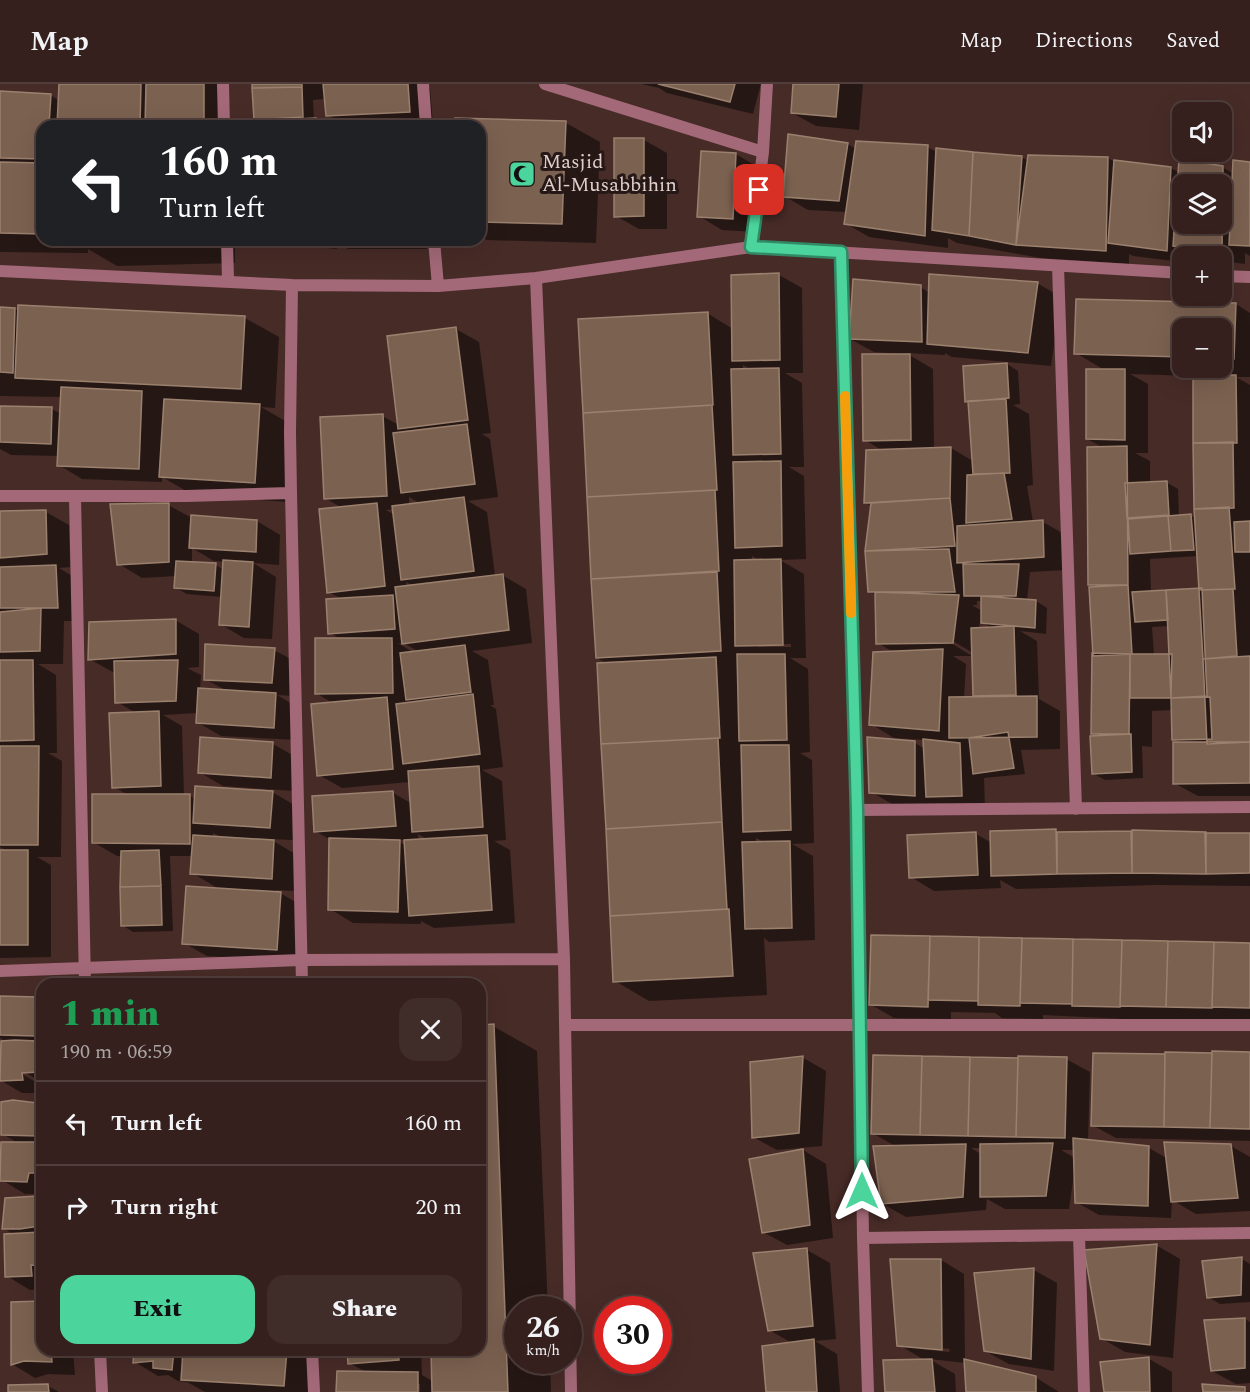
<!DOCTYPE html>
<meta charset="utf-8">
<style>
:root{--surface:#35201d;--page:#402d2a;--text:#f1f3f6;--muted:#aaa3a4;--line:#4f3e3b;--accent:#4bd49b}
body{margin:0;font-family:Spectral,serif;background:var(--page);color:var(--text);height:100vh;display:flex;flex-direction:column;font-size:22px;white-space:nowrap}
*{box-sizing:border-box;margin:0}
p{font-size:20px;color:var(--muted)}
.icon{flex:none;width:33px;height:33px;fill:none;stroke:currentColor;stroke-width:2;stroke-linecap:round;stroke-linejoin:round}
.map{position:relative;flex:1;overflow:hidden}
.drawer{position:absolute;left:36px;top:894px;width:450px;height:378px;display:flex;flex-direction:column;background:var(--surface);border-radius:18px;box-shadow:0 6px 24px #0002,0 0 0 2px var(--line)}
.drawer>*{flex:none}
.banner{position:absolute;left:36px;top:36px;width:450px;height:126px;border-radius:18px;box-shadow:0 6px 24px #0002,0 0 0 2px var(--line);background:#202124;color:#fff;overflow:hidden}
.tools{position:absolute;left:1172px;top:18px;display:grid;gap:12px}
.tools a{display:grid;place-items:center;width:60px;height:60px;border-radius:12px;background:var(--surface);box-shadow:0 6px 24px #0002,0 0 0 2px var(--line);font-size:30px}
.speed{position:absolute;left:504px;top:1212px;display:flex;gap:12px;font-size:30px;font-weight:700;text-align:center}
.speed>*{display:grid;place-content:center;width:78px;height:78px;border-radius:50%;background:var(--surface);box-shadow:0 6px 24px #0002,0 0 0 2px var(--line);line-height:1}
.speed small{font-size:15px;font-weight:400}
.speed .limit{border:9px solid #d22;background:#fff;color:#111}
.pin{position:absolute;display:grid;place-items:center;width:51px;height:51px;color:#fff;margin:-26px;border-radius:12px;box-shadow:0 3px 9px #0006}
.me{position:absolute;width:66px;margin:-33px;rotate:0deg;stroke-linejoin:round;filter:drop-shadow(0 0 4px #0008)}
.turn{display:flex;align-items:center;gap:21px;height:126px;padding:0 24px;font-size:27px}
.turn .icon{width:78px;height:78px;stroke-width:2.5}
.turn b{display:block;font-size:42px;line-height:51px}
.round{display:grid;place-items:center;flex:none;width:63px;height:63px;border-radius:18px;background:var(--page)}
.head{display:flex;align-items:center;justify-content:space-between;height:102px;padding:0 24px}
h1{font-size:36px;font-weight:800;line-height:45px;color:#1e9e55}
.cta{display:flex;gap:12px;margin-top:auto;padding:12px 24px}
.cta a{flex:1;height:69px;border-radius:18px;background:var(--accent);color:#111;font-size:24px;font-weight:800;line-height:69px;text-align:center}
.cta a+a{background:var(--page);color:var(--text)}
ul{padding:0;list-style:none}
li{display:flex;align-items:center;gap:18px;height:84px;padding:0 24px;border-top:2px solid var(--line)}
li div{flex:1}
li b{display:block;font-size:22px}
li em{font-style:normal}
header{display:flex;align-items:center;gap:36px;box-sizing:border-box;height:84px;padding:0 30px;background:var(--surface);border-bottom:2px solid var(--line)}
header strong{font-size:28px}
nav{display:flex;gap:33px;margin-inline-start:auto;font-size:21px}
.map>svg:first-child{display:block}
.shadow{fill:#0007;fill-rule:evenodd}
.building{fill:#7b6150;stroke:#9b806e;stroke-width:1.5;fill-rule:evenodd}
.lines{fill:none;stroke-linecap:round;stroke-linejoin:round}
.street{stroke:#a36978;stroke-width:12}
.route-casing{stroke:#318a65;stroke-width:15}
.route{stroke:#4bd49b;stroke-width:10}
.slow{stroke:#f59e0b;stroke-width:10}
.labels{text-anchor:middle;dominant-baseline:central;stroke-width:6;stroke-linejoin:round;paint-order:stroke}
.poi-label{font-size:20px;fill:#e0ceca;stroke:#251816;text-anchor:start}
</style>
<header>
<strong>Map</strong>
<nav><a>Map</a><a>Directions</a><a>Saved</a></nav>
</header>
<div class="map">
<svg width="1250" height="1308" viewBox="0 0 1250 1308">
<rect width="100%" height="100%" fill="#472b27"/>
<path class="shadow" d="M61,0h166v42h-185v114h193v23l-118,3 -29,-17v4l-88,-1v-160l50,3 10,6z
M254,0h168l8,4 3,37 -98,1 10,-1 -17,-10 -2,-16 -13,1 1,19 13,7h-93l26,-4 -4,-3z
M641,0h120l-8,30 -86,-21 -8,-5z
M795,0h68l-4,46 -43,-4 -24,-13z
M566,39l34,19 -4,101 -109,-3 -7,-4v-110h-24z
M790,51l58,9 8,5 71,-2 10,5 84,5 8,4 79,-3 8,5 55,5 9,5 42,-6 12,7 16,-10v92l-5,-3v11l-24,-3v-5h-27l-3,-2v2h-9v6l-49,-6 -4,-2v10l-88,-6 -84,-15 -9,-5v10l-79,-11 -24,-14 2,-11 -39,-2 -24,-14zM1182,100h39v40h-39z
M644,56l23,13v76h-28l-23,-13z
M703,68l33,2 23,14 -3,64 -34,-2 -23,-14z
M272,156h155v9h-79l-11,-7v7l-57,-5z
M779,191l23,13 1,85h-18l17,10 2,84h-15l15,9 2,83 -26,1 24,14 2,84h-16l18,11 2,83 -10,1 12,7 2,83 -22,1 21,12 2,84 -46,2 -5,-4 3,57 -118,6 -34,-20 -17,-317h10l-11,-6 -17,-337 127,-8 26,16zM743,281l8,5h-8zM752,472l8,5h-8zM758,560h33v3h-33zM756,754l10,5h-10z
M1037,199l24,14 -10,69 -99,-9 -7,-4v2l-39,-2 27,16 1,80 17,-1 22,13 -3,-58 -3,-2 40,-37 11,7 2,33 -7,1 16,9 4,71 -6,1 6,36h10l23,13 1,35 -37,2 -3,29h9l11,7 -1,26 -26,-3 17,10 2,58 21,12v38l-39,1 4,24 -41,4 1,31 -34,1 -13,-7v6l-44,-4 -23,-13 44,-49 10,6v-9l-31,-2 -23,-14 22,-72 -15,-9 -1,-47 -8,-5 -2,-40 5,-45 -6,-3 17,-52 -18,-11 24,-87 -15,-1 -24,-13 70,-52 10,6zM977,517h5v10l-10,-6h5zM980,537l7,4 6,4h-14zM948,554l25,15 2,45 -11,1 2,-35 -13,-8h19l-26,-16z
M1077,216l159,4 14,9v64h-14l14,8v411h-52l-24,-13 7,-40 -7,-4 -1,-29 -21,1v36l-10,-1 1,32 -38,2 -11,-6 6,-37 -7,-4 4,-145 -8,-4 15,-136 -17,-9 19,-68 -30,-18zM1182,244h39v40h-39zM1130,290l64,2 2,142 -5,-2 -12,1 -1,-28 -12,-7 -16,1v-22l-15,-8h13v-69zM1125,375h3l1,32h-3zM1198,472l2,34 -49,2 -1,-33zM1169,542l2,30 -17,-1 -2,-28z
M0,225h15l5,3 225,6 34,19 -4,71 -14,-1 33,19 -5,76 -94,-6 -33,-19v5l-80,-3 -23,-14v-9l-48,-1 -11,-6v-41l52,1 9,5 1,-17 -62,-1z
M456,245l23,13 12,91 -9,1 8,5 8,58 -30,4 19,11 8,64 7,-1 24,14 6,54 -60,8 16,9 6,45h-4l6,4 7,58 -21,3 20,11 4,59 -12,1 16,9 5,73 -81,5 -13,-7v3l-68,-1 -23,-14 1,-69 -16,-9 78,-38 18,10 -1,-21 -68,6 -23,-13 15,-71 -18,-11 26,-53 -12,-7 13,-33 -14,-8 13,-84 -17,-10 57,-82 17,9zM409,413l12,7 -12,1zM394,425l1,6 -9,-5zM406,498l8,4 -7,1zM398,559h6l15,9 -5,1zM418,750l11,6 -10,1zM398,756h8v5l-3,-1z
M168,421l24,13 65,3 23,14 -1,30 -26,-2 23,14 -4,62 -28,-1 -24,-14 2,-27 -35,-3 -11,-6v-12l-34,2 -23,-14zM192,464l22,13 11,1 -1,8 -8,-5 -24,-1z
M46,428l23,13 1,42 -11,1 20,12 2,41h-17l-1,43h-25l18,11 1,78h-9l14,8 -1,96h-24l14,8v92l-51,1v-107h7l-7,-4v-334z
M175,536l24,14v33l-12,1 14,7 -1,15 27,1 -22,-12 69,-29 24,13 -3,33 -18,-1 22,13 -1,32 -77,-4 -24,-14 1,-9 -35,2 19,11 2,70h6l6,3 71,-7v-3l29,17 -3,34 -23,-1 27,16 -2,36 -20,-1 29,17 -3,55 -94,-6 -23,-13 37,-53 -29,-17 1,-17h-23l3,75 -40,1 -11,-7 1,-69h-6l-24,-14 35,-47 -14,-8 22,-74 -19,-11 -1,-30h-3l-24,-13zM213,749l10,5h-10z
M202,655l71,5 23,13 -2,34 -71,-5 -24,-14z
M1056,746l5,4h189v52l-94,-1 -140,4 -16,-9 1,8 -67,3 -23,-14 65,-43 16,9z
M872,852l378,8v77l-105,-1 -102,-5v4l-41,-1 -7,-5 -44,-1v7l-57,-1 -24,-14z
M0,913l37,2 5,3v80l-20,-11v3l20,12v7h-20l-22,-13 2,-37 5,-1 -7,-4z
M493,942l44,25 11,259h-30v50h32l1,32h-131v-8h-3v8h-79l28,-20 -17,-9 -1,-13h73l1,25 12,7 -2,-32h48v-323z
M1250,970v87l-134,-3 -24,-13 75,-69z
M802,973l24,14 -4,75 -45,4 -24,-13z
M1066,975l24,13 -2,69 61,7 19,11 63,-13 19,11v54l-54,3 -24,-14 -1,18 -72,-3 -23,-13v-28h-2l-5,35h-64l-18,-10 -1,11 -80,7 -23,-13 14,-57 -25,-14zM971,1064h10v6zM1061,1066h14v8z
M37,1020l5,3v87h-17l-23,-14 17,-36 -16,-10z
M803,1066l23,14 7,74 -46,7 -24,-13z
M38,1113l4,3v89l-12,1 -23,-14 8,-41 -12,-7z
M1156,1161l24,14 -7,99 -48,-6 -24,-14z
M807,1166l23,13 6,76 -21,2 22,13 3,38h-73l25,-49 -23,-13z
M1242,1175l8,5v38l-30,2 -12,-7z
M941,1176l23,14 1,86 70,17 24,15h-92l-1,-29 -37,-4 26,15 1,18h-69l39,-31 -27,-16zM919,1262l31,3 -1,3 -30,-3z
M1034,1186l23,13 -3,88 -45,-7 -24,-13z
M42,1218v48h31l2,25 -27,-1 -13,4 -23,-14z
M1245,1235l5,3v61l-14,1 -24,-13z
M135,1266h158l17,10 -2,32h-103l-18,-10 -9,-1 -10,-6 -10,1 -23,-14z
M1149,1275l23,13v20h-67z
M48,1302l11,6h-49z"/>
<path class="building" d="M59,0h82l-1,42h-83z
M146,0h58v42h-59z
M252,0h50v3l-50,1z
M323,0h85l2,28 -84,4z
M658,0h77l-5,18z
M793,0h46l-3,33 -45,-4z
M302,3l1,30 -49,3 -2,-32z
M0,7l51,3 -2,32h-7v33l-42,-1z
M316,34v8h-83l-1,-4z
M455,34l111,3 -4,103 -82,-2v-96h-25z
M405,37l1,5h-81v-1z
M788,50l60,9 -9,58 -56,-4z
M614,54h30v78l-30,1z
M856,57l72,4 -3,91 -81,-12z
M936,64l37,4 -4,84 -37,-6z
M701,67l35,2 -3,66 -36,-2z
M973,68l49,4 -6,89 -47,-9z
M1028,71l80,2 -2,94 -90,-6z
M1179,75l44,7 -1,86 -49,-6zM1182,100h39v40h-39z
M1114,76l57,7 -4,84 -59,-8z
M1233,76l17,2v84l-21,-1z
M0,78l42,1v71l-42,-1z
M81,156h120v4l-120,3z
M779,189l1,87 -48,1 -1,-86z
M929,190l109,8 -10,71 -101,-9z
M853,195l68,6 1,57 -73,-3z
M1076,215l160,4 -2,56h-13v-31h-39v29l-108,-3z
M18,221l227,11 -4,73 -226,-11z
M0,223l15,1 -2,65 -13,-1z
M708,228l5,93 -130,8 -5,-94z
M456,243l12,93 -70,9 -11,-93z
M862,270h48l1,86 -48,1z
M1007,279l2,35 -44,4 -2,-36z
M779,284l2,86 -48,1 -2,-86z
M1086,285h39v71l-39,-1z
M1193,291h43l1,68h-44z
M61,303l81,4 -3,78 -82,-3z
M164,315l96,5 -5,79 -96,-6z
M1006,315l4,74 -37,1 -5,-73z
M712,321l5,85 -130,7 -4,-84z
M0,322l52,1 -1,37 -51,-2z
M383,330l4,82 -63,3 -4,-82z
M467,340l8,60 -74,9 -8,-60z
M1233,358l1,66 -40,1 -1,-66z
M1127,362l1,139h-40l-1,-138z
M951,363l-1,51 -86,5 2,-53z
M781,377l1,85 -47,2 -2,-86z
M1004,389l8,46 -46,4 1,-48z
M1167,397l2,34 -42,3 -2,-35z
M715,406l4,81 -128,8 -4,-82z
M464,413l10,74 -73,9 -9,-74z
M950,414l5,48 -90,5 6,-48z
M169,419v59l-52,3 -7,-61z
M377,419l8,83 -58,7 -8,-84z
M1229,423l6,82 -36,1 -5,-81z
M46,426l1,44 -47,4v-47z
M1191,430l3,36 -23,1 -3,-35z
M191,431l66,5 -1,32 -67,-4z
M1168,432l3,35 -41,3 -2,-35z
M1043,436l1,37 -87,6v-37z
M1250,437v31h-15l-1,-30z
M949,465l6,43h-87l-3,-41z
M781,475l2,86 -48,1 -1,-86z
M223,476l30,2 -4,65 -30,-2z
M176,477l40,2 -2,28 -40,-3z
M963,480h56l-3,32h-52z
M56,481l2,43h-58v-41z
M717,488l4,79 -125,7 -5,-79z
M503,490l6,56 -107,14 -7,-57z
M1128,501l4,69 -39,2 -4,-69z
M1202,504l5,108 -36,2 -5,-108z
M1233,505l4,67 -34,3 -4,-69z
M1166,506l2,30 -33,2 -3,-30z
M875,508l84,3 -6,48 -77,1z
M393,511l2,34 -67,5 -2,-35z
M981,512l55,4 -1,28 -54,-5z
M41,524l-1,43 -40,1v-40z
M176,535v35l-88,6 1,-38z
M1014,542l2,69 -43,1 -2,-68z
M315,554h77l1,55 -78,1z
M205,560l70,4 -3,35 -68,-3z
M465,561l6,47 -65,8 -6,-47z
M943,565l-4,82 -70,-6 4,-73z
M1092,569l38,1 -1,80h-38z
M737,570h48l2,86 -48,1z
M1130,570h42l-1,44h-41z
M1250,572v86l-43,2 -4,-85z
M716,573l4,81 -119,6 -4,-81z
M0,576h33l1,80 -34,1z
M178,576l-2,41 -61,2 -1,-42z
M198,604l78,5 -2,35 -78,-5z
M473,610l7,60 -77,10 -7,-60z
M1037,612v41l-88,1v-41z
M387,613l6,72 -76,7 -6,-72z
M1210,613l2,42 -40,1 -1,-42z
M159,627l2,75 -49,2 -3,-75z
M1008,648l6,36 -41,6 -4,-36z
M1131,650l1,38 -40,2 -2,-38z
M200,653l73,5 -2,36 -73,-5z
M867,653l48,4v55l-46,-3z
M718,654l4,84 -116,7 -5,-85z
M923,655l37,4 2,53 -36,1z
M1173,658h77v41l-77,1z
M741,661h48l2,85 -48,2z
M0,662h39l-1,99h-38z
M479,682l4,61 -71,5 -4,-61z
M195,702l78,5 -3,37 -77,-5z
M393,707l3,35 -82,6 -2,-36z
M92,710h98v50l-98,-1z
M722,738l5,87 -117,7 -4,-87z
M1056,745l1,45 -66,2 -1,-45z
M1132,746l74,2v42l-74,-1z
M1131,747l1,42 -75,1v-42z
M976,748l2,43 -69,3 -2,-43z
M1205,749h45v40l-44,1z
M193,751l81,5 -2,39 -82,-5z
M487,751l5,75 -83,6 -5,-76z
M329,754l71,2 -2,72 -70,-2z
M790,757l2,87 -47,1 -3,-87z
M0,766h28v95h-28z
M159,766l2,36 -41,1 1,-36z
M161,802l1,39 -41,1 -1,-39z
M186,802l95,6 -4,58 -95,-6z
M729,825l4,67 -120,6 -3,-66z
M871,851l59,1 -2,71 -59,-2z
M930,852l49,1 -1,64 -50,-1z
M979,853l43,1 -2,68 -42,-1z
M1022,854l51,1 -1,65 -52,-1z
M1073,855l49,1 -2,67 -48,-1z
M1122,856l46,1 -2,66 -46,-1z
M1168,857l46,1 -2,66 -46,-1z
M1214,858l36,1v65l-38,-1z
M0,912l37,1 -2,39 -35,-1z
M494,940l14,368h-76l-1,-42h49v-325z
M15,956l22,1 3,31 -18,1 1,7 -23,1 1,-40z
M1212,967l38,1v77l-40,-1z
M1165,968l47,1 -2,75 -46,-1z
M1093,969l72,1 -1,73 -73,-1z
M873,971l49,1 -2,79 -49,-1z
M803,972l-4,77 -47,5 -2,-76z
M922,972l48,1 -2,79 -48,-1z
M1018,972l49,1 -2,81 -49,-1z
M970,973l48,1 -2,79 -48,-1z
M13,1016l24,3v33l-36,-1v-33z
M1073,1054l76,8 -1,60 -73,-3z
M1,1058h39v31h-11l-2,9 -27,-1z
M1164,1058l67,2 7,54 -67,4z
M1053,1059l-7,53 -66,1v-53z
M966,1060l-3,53 -82,7 -8,-58z
M803,1065l7,76 -48,8 -13,-74z
M38,1112l1,30 -19,3h-18l3,-31z
M41,1148l1,34 -11,-1 1,11 -27,1 -1,-43z
M1157,1160l-7,101 -50,-6 -16,-89z
M807,1164l6,78 -45,5 -15,-78z
M1242,1173l-1,38 -34,3 -5,-37z
M890,1175h51l1,91 -45,-4z
M1034,1184l-3,91 -47,-8 -10,-78z
M42,1217v49h9l1,12 -28,-1 -13,4v-63z
M1245,1234v50l-34,3 -7,-51z
M814,1255l3,53h-51l-4,-46z
M134,1266h40l-2,20 -19,-2v-7l-20,2z
M183,1266h104l-3,36 -103,-6z
M347,1266h51l1,10 -51,4z
M1149,1273l1,35h-46l-4,-30z
M932,1275l3,33h-50l-2,-32z
M964,1275l72,17v16h-70z
M337,1287l81,1v20h-82z
M48,1300l1,8h-41v-7z
M1202,1300l43,3v5h-42z"/>
<g class="lines">
<path class="street" d="M223,0l1,42
M423,0l3,42
M545,0l218,68 -12,95
M763,68l4,-68
M227,156l1,40
M434,156l4,46
M841,168l16,558 6,428 5,154
M1058,182l18,543
M0,187l292,14 146,1 98,-8
M1221,192l29,1
M291,409l11,491
M0,412h186l105,-3 -1,-60 2,-148
M75,413l10,487
M857,726l393,-3
M564,875l-28,-681 215,-31 431,26
M0,887l301,-11 263,-1 7,433
M566,941h684
M1079,1151l171,-2
M863,1154l216,-3 5,157
M100,1266l2,42
M312,1266l2,42"/>
</g>
<g class="lines">
<defs>
<path id="route" d="M759,106l-8,57 90,5 16,558 5,381"/>
</defs>
<use href="#route" class="route-casing"/>
<use href="#route" class="route"/>
<path class="slow" d="M845,312l6,217"/>
</g>
<defs>
<symbol id="mosque-square" viewBox="-11 -11 22 22"><rect x="-9" y="-9" width="18" height="18" rx="4" fill="#4bd49b" stroke="#251816"/><path d="M3.5-4.9A6 6 0 1 0 3.5 4.9A5 5 0 1 1 3.5-4.9Z" fill="#111"/></symbol>
</defs>
<g fill-rule="evenodd">
<use href="#mosque-square" x="507" y="75" width="30" height="30"/>
</g>
<g class="labels">
<g class="poi-label">
<text x="542" y="78">Masjid<tspan x="542" dy="23">Al-Musabbihin</tspan></text>
</g>
</g>
</svg>
<div class="tools">
<a><svg class="icon" aria-label="sound" viewBox="0 0 24 24"><path d="M4 9h4l5-4v14l-5-4H4zM17 9q2 3 0 6"/></svg></a>
<a><svg class="icon" aria-label="layers" viewBox="0 0 24 24"><path d="M12 4l9 5-9 5-9-5zM3 14l9 5 9-5"/></svg></a>
<a>+</a>
<a>−</a>
</div>
<div class="speed"><div>26<small>km/h</small></div><div class="limit">30</div></div>
<div class="pin" style="left:759px;top:106px;background:#d93025"><svg class="icon" aria-label="arrive" viewBox="0 0 24 24"><path d="M6 21V4h12l-3 4 3 4H6"/></svg></div>
<svg class="me" style="left:862px;top:1107px" viewBox="-20 -20 40 40"><path d="M0-17L14 15 0 8-14 15z" fill="#4bd49b" stroke="#fff" stroke-width="4"/></svg>
<div class="banner">
<div class="turn"><svg class="icon" aria-label="left" viewBox="0 0 24 24"><path d="M17 20v-9H6M10 6l-5 5 5 5"/></svg><div><b>160 m</b>Turn left</div></div>
</div>
<section class="drawer">
<div class="head"><div><h1>1 min</h1><p>190 m · 06:59</p></div><a class="round"><svg class="icon" aria-label="close" viewBox="0 0 24 24"><path d="M6 6l12 12M18 6L6 18"/></svg></a></div>
<ul>
<li><svg class="icon" aria-label="left" viewBox="0 0 24 24"><path d="M17 20v-9H6M10 6l-5 5 5 5"/></svg><div><b>Turn left</b></div><em>160 m</em></li>
<li><svg class="icon" aria-label="right" viewBox="0 0 24 24"><path d="M7 20v-9h11M14 6l5 5-5 5"/></svg><div><b>Turn right</b></div><em>20 m</em></li>
</ul>
<div class="cta"><a>Exit</a><a>Share</a></div>
</section>
</div>
